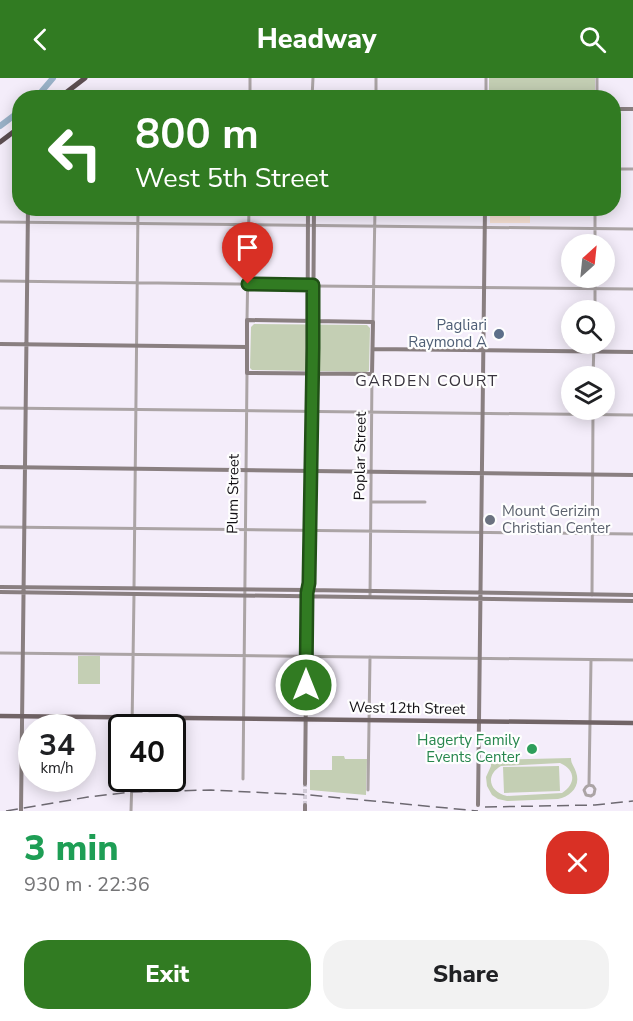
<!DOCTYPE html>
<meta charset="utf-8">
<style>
:root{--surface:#fff;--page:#f2f2f2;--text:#202124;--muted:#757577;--accent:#317b22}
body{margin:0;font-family:"Nunito Sans",sans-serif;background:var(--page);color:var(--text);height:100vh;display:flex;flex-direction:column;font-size:22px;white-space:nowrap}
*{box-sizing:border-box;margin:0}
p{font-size:20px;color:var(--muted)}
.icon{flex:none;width:33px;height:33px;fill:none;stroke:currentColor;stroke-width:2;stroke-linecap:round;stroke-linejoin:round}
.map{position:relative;height:733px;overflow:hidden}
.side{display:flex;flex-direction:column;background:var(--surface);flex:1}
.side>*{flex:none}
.guide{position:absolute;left:12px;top:12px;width:609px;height:126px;border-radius:24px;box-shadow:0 3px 15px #0003;background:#317b22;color:#fff;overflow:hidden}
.needle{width:39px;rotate:27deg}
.fabs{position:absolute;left:561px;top:156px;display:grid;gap:12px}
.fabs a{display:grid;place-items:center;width:54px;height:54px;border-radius:50%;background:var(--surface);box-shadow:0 3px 15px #0003;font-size:30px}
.speed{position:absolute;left:18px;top:636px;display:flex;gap:12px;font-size:30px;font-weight:700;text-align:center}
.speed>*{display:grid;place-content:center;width:78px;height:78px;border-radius:50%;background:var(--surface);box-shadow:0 3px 15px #0003;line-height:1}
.speed small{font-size:15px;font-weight:400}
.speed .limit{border:3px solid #111;border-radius:9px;background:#fff;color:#111}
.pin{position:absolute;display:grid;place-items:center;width:51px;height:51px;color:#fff;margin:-62px -26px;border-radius:50% 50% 50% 0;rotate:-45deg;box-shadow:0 0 6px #0007}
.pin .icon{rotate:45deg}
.me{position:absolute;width:66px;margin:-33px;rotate:0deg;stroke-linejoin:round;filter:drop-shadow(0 0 4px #0008)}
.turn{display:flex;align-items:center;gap:21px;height:126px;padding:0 24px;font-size:27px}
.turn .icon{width:78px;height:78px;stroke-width:2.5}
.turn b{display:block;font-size:42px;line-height:51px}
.round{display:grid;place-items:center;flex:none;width:63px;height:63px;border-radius:24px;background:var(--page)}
.head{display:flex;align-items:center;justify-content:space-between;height:102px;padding:0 24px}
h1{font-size:36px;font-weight:800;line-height:45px;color:#1e9e55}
.primary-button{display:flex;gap:12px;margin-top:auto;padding:12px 24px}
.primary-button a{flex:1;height:69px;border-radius:24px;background:var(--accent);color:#fff;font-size:24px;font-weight:800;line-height:69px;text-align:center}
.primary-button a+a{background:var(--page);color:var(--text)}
header{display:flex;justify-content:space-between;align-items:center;height:78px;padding:0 24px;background:var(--accent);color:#fff;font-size:27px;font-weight:800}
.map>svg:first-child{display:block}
.commercial{fill:#f8e2d5}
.green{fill:#c4cfb4;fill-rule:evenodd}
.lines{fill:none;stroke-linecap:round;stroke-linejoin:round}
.river{stroke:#9ab2c8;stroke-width:6}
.secondary-tunnel{stroke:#d2ccd8;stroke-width:4;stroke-dasharray:4 2;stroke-linecap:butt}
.street{stroke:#aba4a5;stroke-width:3}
.secondary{stroke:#897f80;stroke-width:4}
.primary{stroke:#716466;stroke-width:4.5}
.highway{stroke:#5c4e51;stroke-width:5}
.rail{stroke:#6d6971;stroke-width:1.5;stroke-dasharray:12 6;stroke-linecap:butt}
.route-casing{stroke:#205016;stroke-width:15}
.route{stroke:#317b22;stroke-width:10}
.service-dot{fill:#5c6f8a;stroke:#fefefe;stroke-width:2}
.worship-dot{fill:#6b7280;stroke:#fefefe;stroke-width:2}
.leisure-dot{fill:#2e9e5b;stroke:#fefefe;stroke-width:2}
.labels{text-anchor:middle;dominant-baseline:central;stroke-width:4.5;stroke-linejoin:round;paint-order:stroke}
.service-label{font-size:15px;fill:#4e5e75;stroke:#fefefe;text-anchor:end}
.street-label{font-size:15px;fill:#131115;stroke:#fefefe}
.worship-label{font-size:15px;fill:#5b616d;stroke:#fefefe;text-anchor:start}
.leisure-label{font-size:15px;fill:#27864d;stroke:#fefefe;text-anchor:end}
.neighbourhood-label{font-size:16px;letter-spacing:1.5px;fill:#38333d;stroke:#fefefe}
</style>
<header><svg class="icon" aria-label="back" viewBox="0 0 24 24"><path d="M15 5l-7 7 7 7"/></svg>Headway<svg class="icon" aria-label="search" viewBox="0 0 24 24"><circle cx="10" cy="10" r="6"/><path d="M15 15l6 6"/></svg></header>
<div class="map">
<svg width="633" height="733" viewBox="0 0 633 733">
<rect width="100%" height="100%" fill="#f4edfa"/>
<path class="commercial" d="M490,131h40v14h-40z"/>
<path class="green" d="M489,0h106v19h-106z
M254,246l113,1 3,3 -1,43 -3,1 -114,-2 -2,-2 1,-41z
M78,578h22v28h-22z
M332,678h12l1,3h22l-1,36 -56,-5v-20h22z
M571,680c0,6 3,8 5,14 5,14 -5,24 -18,27l-51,2 -9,-2 -6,-4 -5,-9 -1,-9 5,-11v-6zM560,685c16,7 16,21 2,30l-55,3c-18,-4 -22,-21 -6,-30z
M559,688l1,25 -56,2 -1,-26z"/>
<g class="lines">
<path class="river" d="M36,20l17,-20
M0,48l20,-15"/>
<path class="secondary-tunnel" d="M305,727v-21"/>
<path class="street" d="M376,0v20
M250,20v-20
M312,20l1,-20
M486,20v-20
M597,20v-20
M614,91h19
M0,144l633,7
M595,166v-36
M0,203l307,4
M314,208l319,3
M595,232v-32
M247,242l2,-112
M373,244l2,-114
M593,298l1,-32
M0,330l633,7
M371,424h54
M0,449l633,7
M134,510l4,-380
M592,517l1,-185
M370,519l2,-223
M0,575l633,7
M132,650l2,-134
M243,701l4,-406
M589,707l4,1 2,3 -1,5 -3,2 -5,-1 -2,-5 2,-3 3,-2 2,-125
M368,712l2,-133
M131,733l1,-33"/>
<path class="secondary" d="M614,31h19
M247,242l126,2 -1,52 -125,-1z
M0,266l247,3
M373,271l260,3
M0,389l633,8
M0,509l307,3 326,5
M307,511l-3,-4v-8l3,-102 1,-267
M0,514l633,9
M305,706l2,-194 2,-7 4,-235 1,-140
M478,727l7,-597
M21,733l7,-603
M305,733v-6"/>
<path class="primary" d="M0,638l633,7"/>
<path class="highway" d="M59,20l26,-20
M0,64l20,-15"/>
<path class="rail" d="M485,729l110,-2 38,-4
M6,733l82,-14 43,-5 80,-2 99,5 168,16"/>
</g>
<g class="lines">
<defs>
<path id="route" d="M248,206l65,1v63l-4,235 -2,10 -1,92"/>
</defs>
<use href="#route" class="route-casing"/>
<use href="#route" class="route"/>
</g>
<circle class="service-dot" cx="499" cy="256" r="6"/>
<circle class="worship-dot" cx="490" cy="442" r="6"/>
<circle class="leisure-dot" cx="532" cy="671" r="6"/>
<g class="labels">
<g class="service-label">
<text x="487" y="247">Pagliari<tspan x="487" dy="17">Raymond A</tspan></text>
</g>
<g class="street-label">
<text transform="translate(360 378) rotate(-89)">Poplar Street</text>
<text transform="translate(233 416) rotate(-89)">Plum Street</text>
<text transform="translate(407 630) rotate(1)">West 12th Street</text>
</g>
<g class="worship-label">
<text x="502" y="433">Mount Gerizim<tspan x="502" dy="17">Christian Center</tspan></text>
</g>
<g class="leisure-label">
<text x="520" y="662">Hagerty Family<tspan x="520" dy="17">Events Center</tspan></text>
</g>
<g class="neighbourhood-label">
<text x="427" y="303">GARDEN COURT</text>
</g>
</g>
</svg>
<div class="fabs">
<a><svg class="needle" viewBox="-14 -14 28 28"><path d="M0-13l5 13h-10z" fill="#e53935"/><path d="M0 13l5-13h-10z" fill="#757577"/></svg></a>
<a><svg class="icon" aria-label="search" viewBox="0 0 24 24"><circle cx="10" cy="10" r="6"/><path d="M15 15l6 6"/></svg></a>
<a><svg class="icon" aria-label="layers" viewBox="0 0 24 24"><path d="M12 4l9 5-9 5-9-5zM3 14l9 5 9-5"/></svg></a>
</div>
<div class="speed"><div>34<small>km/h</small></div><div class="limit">40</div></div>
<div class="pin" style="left:248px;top:206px;background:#d93025"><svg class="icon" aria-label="arrive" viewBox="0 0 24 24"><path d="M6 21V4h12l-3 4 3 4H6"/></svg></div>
<svg class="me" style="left:306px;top:607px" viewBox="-20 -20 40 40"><circle r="17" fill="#317b22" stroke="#fff" stroke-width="3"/><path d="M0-11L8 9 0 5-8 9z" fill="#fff"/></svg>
<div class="guide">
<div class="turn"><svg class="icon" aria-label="left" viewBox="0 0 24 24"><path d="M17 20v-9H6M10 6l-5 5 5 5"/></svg><div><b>800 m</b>West 5th Street</div></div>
</div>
</div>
<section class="side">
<div class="head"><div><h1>3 min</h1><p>930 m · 22:36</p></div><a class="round" style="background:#d93025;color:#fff"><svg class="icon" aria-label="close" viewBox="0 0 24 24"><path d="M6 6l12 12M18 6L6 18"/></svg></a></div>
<div class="primary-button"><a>Exit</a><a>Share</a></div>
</section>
